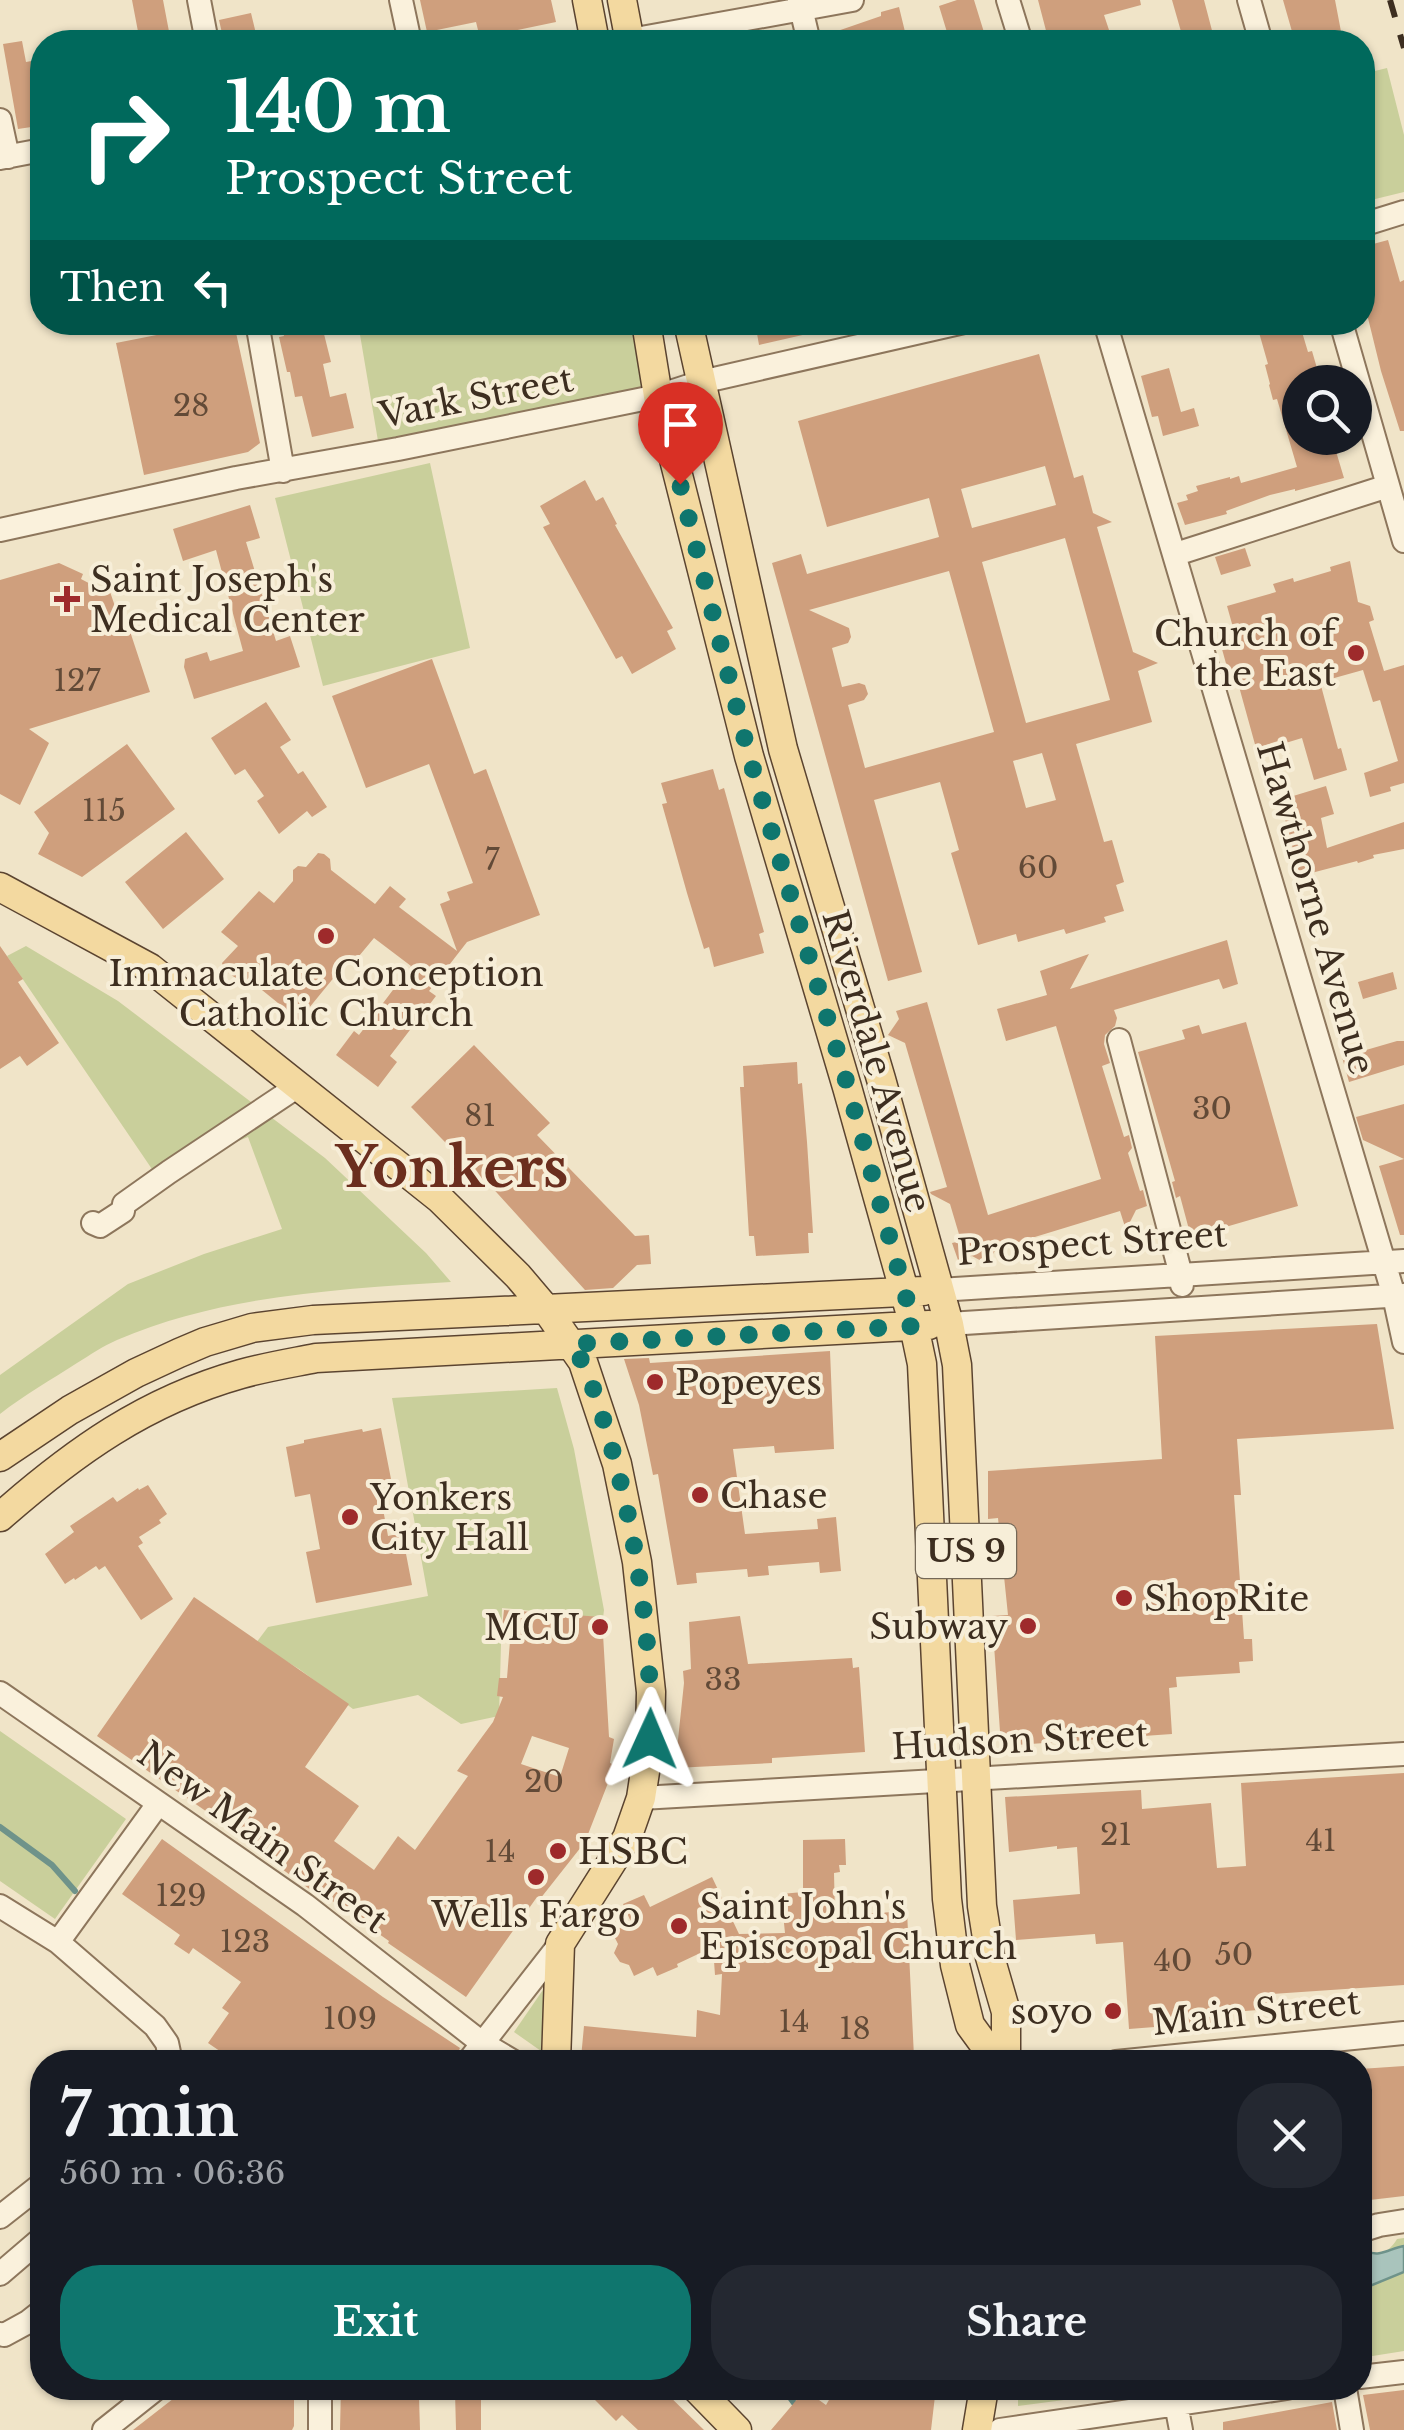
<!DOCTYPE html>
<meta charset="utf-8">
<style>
:root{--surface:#171b24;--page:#242831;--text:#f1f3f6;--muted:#9ea1a6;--accent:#0f766e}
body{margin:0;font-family:"Libre Baskerville",serif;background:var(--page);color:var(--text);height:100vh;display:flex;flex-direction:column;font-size:38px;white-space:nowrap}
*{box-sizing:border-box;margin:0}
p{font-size:32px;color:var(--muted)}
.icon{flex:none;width:55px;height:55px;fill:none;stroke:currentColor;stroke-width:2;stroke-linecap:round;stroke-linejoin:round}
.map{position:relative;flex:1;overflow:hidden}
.panel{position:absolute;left:30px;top:2050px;width:1342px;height:350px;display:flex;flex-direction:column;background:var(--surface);border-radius:40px;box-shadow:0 2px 8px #0004}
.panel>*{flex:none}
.top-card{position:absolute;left:30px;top:30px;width:1345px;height:305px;border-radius:40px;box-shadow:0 2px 8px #0004;background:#00695c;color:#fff;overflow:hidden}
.fabs{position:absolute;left:1282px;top:365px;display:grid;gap:20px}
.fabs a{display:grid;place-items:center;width:90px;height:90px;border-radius:50%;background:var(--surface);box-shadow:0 2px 8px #0004;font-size:50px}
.pin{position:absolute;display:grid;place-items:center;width:85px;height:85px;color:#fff;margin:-102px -42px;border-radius:50% 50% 50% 0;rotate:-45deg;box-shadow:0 0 10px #0007}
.pin .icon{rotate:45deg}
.me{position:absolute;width:110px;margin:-55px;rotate:1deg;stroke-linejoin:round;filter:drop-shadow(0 0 8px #0008)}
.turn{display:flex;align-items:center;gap:35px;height:210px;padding:0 30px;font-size:45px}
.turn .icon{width:130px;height:130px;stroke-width:2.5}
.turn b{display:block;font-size:70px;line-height:85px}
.then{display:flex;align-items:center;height:95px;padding:0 30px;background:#0003;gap:20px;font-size:38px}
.round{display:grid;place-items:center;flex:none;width:105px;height:105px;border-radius:40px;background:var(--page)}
.overview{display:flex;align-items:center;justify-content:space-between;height:170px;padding:0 30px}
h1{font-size:60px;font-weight:700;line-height:75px}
.primary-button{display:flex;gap:20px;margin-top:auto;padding:20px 30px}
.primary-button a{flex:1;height:115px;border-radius:40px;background:var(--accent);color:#fff;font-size:40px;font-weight:700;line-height:115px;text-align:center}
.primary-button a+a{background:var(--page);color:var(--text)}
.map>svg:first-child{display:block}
.green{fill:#c9cf9b}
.water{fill:#a9c4bc;stroke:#6f938a;stroke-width:2.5}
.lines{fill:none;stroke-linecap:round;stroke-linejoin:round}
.stream{stroke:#6f938a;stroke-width:6}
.building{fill:#cf9f7d;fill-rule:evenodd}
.minor-casing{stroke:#8d765c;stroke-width:26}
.major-casing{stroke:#5b4430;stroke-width:31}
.minor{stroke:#faf1dc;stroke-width:22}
.major{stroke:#f3d9a0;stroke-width:28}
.rail{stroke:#3d2e20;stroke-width:6;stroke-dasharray:18 18;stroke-linecap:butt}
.route{stroke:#0f766e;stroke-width:18;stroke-dasharray:0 32.4}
.poi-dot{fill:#9e2a2b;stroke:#f7eed8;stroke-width:4}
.labels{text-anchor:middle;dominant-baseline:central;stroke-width:8;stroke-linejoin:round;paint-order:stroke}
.number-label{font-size:30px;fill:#624a37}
.shield{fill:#f7eed8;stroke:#756857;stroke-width:2.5}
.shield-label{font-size:32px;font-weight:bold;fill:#3d2e20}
.street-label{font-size:35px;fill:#3d2e20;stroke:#f7eed8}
.poi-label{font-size:35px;fill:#3d2e20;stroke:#f7eed8;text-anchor:start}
.town-label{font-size:55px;font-weight:bold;fill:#6b2e1e;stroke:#f7eed8}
</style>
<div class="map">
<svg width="1404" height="2430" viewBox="0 0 1404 2430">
<rect width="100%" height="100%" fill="#f0e4c8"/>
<path class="green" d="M1387,68l17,67v57l-41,10v-128z
M358,323h286l13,61 -279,57z
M430,463l40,185 -147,38 -48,-188z
M26,946l92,55 207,157 101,95 25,29c-111,7 -230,13 -334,58 -14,6 -27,15 -40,23 -26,17 -53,32 -77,51v-39l128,-91 76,-30 78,-25 -34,-92 -92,38 -149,-219z
M557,1388l17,61 30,161 -1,8 -101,-10 -3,108 -38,8 -43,-29 -65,14 -54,-40 -43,-26 12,-16 160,-31 -36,-198z
M0,1731l126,88 -71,100 -55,-38z
M547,1984l-6,67 -27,-19z
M1404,2238v113l-44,7v-109l3,-1c13,11 26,5 34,-9z
M1018,2388h138l-138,18z"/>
<path class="water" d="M1404,2246v26l-44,18v-37l7,-2c12,7 24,-3 37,-5z"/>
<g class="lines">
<path class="stream" d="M0,1827l52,38 23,26
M783,2388l11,15
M912,2393v-5"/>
</g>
<path class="building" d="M132,0h31l8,42h-31z
M420,0h131l5,22 -76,16 -4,-16 -49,10z
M957,0h17l13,42h-37l-11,-36z
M1038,0h102l1,5 -37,10 9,27h-64z
M1172,0h32l11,42h-31z
M1283,0h52l8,42h-48z
M899,7l8,33 -11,2h-72l-1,-6 58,-20v-4z
M251,13l7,29h-34l-5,-22z
M22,41l4,21 16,-3v39l-9,2 5,26 -20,3 -15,-85z
M1388,240l12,42 4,-2v151h-4l-19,-60 -15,-61 -4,1v-64z
M186,322h28l3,10 18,-4 25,115 -12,9 -104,23 -28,-132 71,-14z
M281,322h40l10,40 -8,2 7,33 16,-4 8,35 -42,9 -10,-41 -7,1 -5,-25h-3l-8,-35 5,-1z
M755,322h74v7l-70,16z
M1256,322h43l9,30 4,-1 9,31h-21v56h32l12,40 -49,13v-2l-25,6 -44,16 1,3 -42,11 -8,-22 11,-3 -2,-5 12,-4 -2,-5 34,-9v2l9,-3 2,7 56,-16 -20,-68 -4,1 -4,-15 1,-1 -5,-19 3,-1z
M1039,354l35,124 9,-3 10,38 19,9 -15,5 36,125 25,11 -20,8 14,51 -76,22 28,98 8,-2 12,42 -8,3 8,26 -20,6 2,5 -40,12 -2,-5 -46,13 -2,-8 -38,11 -27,-92 8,-3 -19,-68 -66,18 48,172 -34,9 -116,-418 29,-9 6,20 132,-37 -10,-39 -102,29 -29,-106zM1045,466l11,39 -84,23 -11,-39zM1065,538l45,162 -84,23 -44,-161zM949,571l45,161 -129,36 -17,-63 16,-5 4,-6 -3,-9 -6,-2 -17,4 -10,-39 16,-5 3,-6 -2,-9 -40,-18zM1042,753l14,47 -30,8 -13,-47z
M1169,368l12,44 13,-4 5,18 -36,10 -5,-20 -6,1 -11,-41z
M585,480l11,21 7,-4 14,27 -2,1 58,103 -6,3 9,18 -44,25 -10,-18 -6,3 -73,-132 7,-3 -10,-18z
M250,505l10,33 -14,4 30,99 14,-5 10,31 -106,32 -10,-32 1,-8 22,-7 3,9 33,-10 -27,-101 -33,11 -10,-32z
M1245,548l6,18 -30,9 -6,-18z
M1350,561l8,41 12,4 4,14 -5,2 15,49 20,-6v118l-14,4 1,4 -21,6 -6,-24 34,-12 -18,-61 -7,2 -10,-32 -43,12 18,67 3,-1 6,22 -33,10 -12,-42 -23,7 -1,-4 -22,7 -18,-65 -6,2 -12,-43 16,-4 -9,-32 49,-14 -3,-8 20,-6 1,4 37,-11 -1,-4z
M59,563l24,11 -2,5 19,10 8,-3 10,29 6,-2 26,79 -121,37 20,14 -29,62 -20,-11v-214z
M432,659l42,115 12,-5 54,146 -73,27 -38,49 7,5 -46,60 7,6 -19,25 -42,-32 18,-24 5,4 52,-69 -37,-28 -20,24 -5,-3 -40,49 1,21 -58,-47 -9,1 -19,-13 -2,-7 16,-17 -17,-14 38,-41 15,12 19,-22v-11l5,-4 8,1 12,-14 6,1 6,5 1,11 44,34 15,-18 16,13 -7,8 58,44 -17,-47 10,-4 -3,-8 26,-9 -44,-119 -63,24 -34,-92z
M266,702l25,38 -11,7 18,27 5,-3 24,36 -15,10 -5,-6 -28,23 -22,-33 7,-5 -19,-27 -10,6 -24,-37z
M127,744l48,65 -93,68 -44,-23 11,-21 -15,-21z
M713,769l6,21 5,-2 40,144 -5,2 5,19 -50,14 -5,-20 -5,2 -17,-56 -25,-89 5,-1 -6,-20z
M1326,786l8,28 -13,4 6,30 77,-26v27l-31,6 1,3 -16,5 -1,-2 -57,15 -20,-76z
M186,832l38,47 -61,50 -38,-47z
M1227,940l11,44 -15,5 -4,-10 -105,31 3,8 -2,8 -10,9 -1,9 6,19 -8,3 22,71 5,-2 3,13 -4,5 12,38 3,-1 4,16 -11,4 -10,20 -6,-19 -124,38 -9,15 -15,-8 -14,4 -6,-17 9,-2 -11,-37 -19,-10 -1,-2 17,-5 -42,-144 -17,-8 11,-16 -3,-8 31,-9 61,213 113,-36 -45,-153 -50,15 -9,-32 50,-14 -7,-24 49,-17 -19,35z
M0,946l23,33 -5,3 41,61 -32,23 -7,-10 -20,13z
M1393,972l4,17 -34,10 -5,-17z
M1246,1022l52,184 -107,31 -11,-41 -4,2 -4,-16 3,-1 -37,-129 47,-13 -3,-9 17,-5 3,9z
M1397,1041h7v24l-55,17 -7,-25z
M474,1045l76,78 -13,12 98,101 14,-1 2,29 -14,1 -24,23 -28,2 -97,-107 -6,5 -13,-13 4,-4 -62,-64z
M797,1062l1,22 4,-1 5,59 6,91h-5l1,20 -53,3 -2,-20h-5l-9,-149h4l-1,-21z
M1404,1104v131h-4l-21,-69 25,-7 -41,-19 -7,-23z
M1377,1324l17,105 -157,10 4,56h-7l10,144h8l1,22 -14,1 1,11 -64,4 1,10 -8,1 3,46 -171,12 -9,-130 16,-1 -10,-97 -10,1v-48l174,-12 -7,-123z
M830,1351l4,98 -59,4 -1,-7 -41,3 12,85 73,-5 -1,-10 19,-2 5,54 -21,2 -1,-11 -51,4 1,9 -21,2 -1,-8 -51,4 1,10 -20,2 -19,-111 -5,1 -14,-70 -15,-46 25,-1 1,5z
M381,1428l10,51 -13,3 10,54 14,-3 10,52 -96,18 -10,-51 14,-3 -10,-55 -15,3 -9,-50 18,-4v-3l58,-11 1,3z
M148,1485l19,29 -8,6 2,3 -22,14 4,6 -5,3 35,53 -32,21 -36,-54 -6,4 -3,-4 -21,14 -1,-2 -9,6 -20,-30 29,-22 -4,-6 43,-29 4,5 21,-14 1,2z
M194,1597l155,107 -44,63 54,39 -25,35 40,29 24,-34 17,14 53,-74 -11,-5 36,-49 10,-25 -6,-1 2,-18h8l4,-49 -9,-1 2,-18 98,7 7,120 5,2 -4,24 5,2 -30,77 -45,57 -3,-2 -71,100 -78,-54 1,-2 -44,-31 -17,-12 -2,3 -73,-53 2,-3 -158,-109zM532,1736l37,12 -9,29 -39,-13z
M740,1616l8,48 104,-6 1,10 6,-1 6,85 -93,6v5l-97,5 9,-85 -1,-12 8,-2 -2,-47z
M1404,1773v212l-132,9 1,15 -55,4 1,9 -90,7 -6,-87 -27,2 -1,-10 -79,6 -3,-40 67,-6 -3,-47 -20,2v-3l-48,6 -4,-55 136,-7 1,19 69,-6 6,65 29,-2 -5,-83z
M162,1839l221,158 77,51 -7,14h-217l-28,-19 21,-30 -7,-5 19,-26 -48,-34 -4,6 -15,-10 6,-9 -58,-41z
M845,1839l1,26h-7l1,7 -6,1 1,43 72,-5 7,146 -47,5h-202l-84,-4 3,-32 112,11 1,-27 23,5 2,-41 -7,1 -2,-28 -36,17 1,3 -21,9 -4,-9 -19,9 -5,-11 -9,-3 -6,-9 4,-9 -6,-12 19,-10 -8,-18 21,-9 6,12 62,-30 27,57 46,-1 -4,-39 22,-2v-52z
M1404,2066v130l-34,4 -10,4v-135z
M187,2388h107v38l-2,4h-159z
M341,2388h31l-1,9h48l1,33h-80z
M583,2388h78l43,42h-66l-16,-15 -6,6z
M836,2388h31l68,8 -4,34h-160l34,-40 21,15z
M1404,2390v40h-34l-7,-35z
M455,2392h26v38h-25z
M1332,2402l5,28h-114v-8z"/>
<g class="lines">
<defs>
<path id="minor" d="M199,0l8,42
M401,0l9,42
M799,0l10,42
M1008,0l13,42
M1249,0l12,42
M619,42l233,-42
M0,120l8,37
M0,158l42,-8
M1362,225l42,-13
M257,322l26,149
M1105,322l289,974 10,46
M1341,322l63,219
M0,530l236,-52 162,-29 260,-53 43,-14 263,-60
M1176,554l212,-68
M1119,1040l62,235 1,10
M93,1223l7,3 23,-15 1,-7 45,-32 129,-86
M939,1290l465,-29
M949,1324l455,-29
M0,1693l305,212 177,138 32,19
M641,1798l763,-44
M0,1906l58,36 97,84 12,17 4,19
M58,1942l100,-138
M468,2062l92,-118
M1116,2062l288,-29
M0,2217l42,-33
M1360,2231l19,-6 25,-4
M0,2274l42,-36
M0,2334l4,1 24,-13 14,-11
M1360,2377l44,-5
M320,2388v42
M1173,2388l8,42
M1345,2388l7,42
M104,2430l53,-42
M1000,2430l287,-42"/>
<path id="major" d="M587,0l8,42
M622,0l8,42
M646,322l12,74 91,360 98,331 67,239 8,38 25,535 8,66 15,60 27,37
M688,322l95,427 98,330 68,245 8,41 25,541 8,51 16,55v50
M0,887l150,81 290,231 78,77 28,33 37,53 34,102 20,98 14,130 -1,47 -9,59 -14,40 -67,106 -4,118
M0,1457l70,-47 66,-37 43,-20 26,-11 47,-14 61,-8 610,-29
M0,1517c74,-65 145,-116 241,-143 25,-7 50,-11 75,-16l613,-33
M696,2388l41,42
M977,2430l7,-42"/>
</defs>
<use href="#minor" class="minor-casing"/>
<use href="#major" class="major-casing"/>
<use href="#minor" class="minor"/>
<use href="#major" class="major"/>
<path class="rail" d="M1390,0l14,48"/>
</g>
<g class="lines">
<path class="route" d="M650,1739c3,-101 -16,-221 -46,-317 -9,-28 -16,-53 -32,-78l342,-18 -66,-239 -99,-331 -69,-272"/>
</g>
<g class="poi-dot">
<path d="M62 584h10v10h10v10h-10v10h-10v-10h-10v-10h10z"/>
<circle cx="1356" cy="653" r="10"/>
<circle cx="326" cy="936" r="10"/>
<circle cx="655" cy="1382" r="10"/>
<circle cx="700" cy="1495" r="10"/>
<circle cx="350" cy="1517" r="10"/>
<circle cx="1124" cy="1598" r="10"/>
<circle cx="1028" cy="1626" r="10"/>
<circle cx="600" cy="1627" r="10"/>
<circle cx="558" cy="1851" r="10"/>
<circle cx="536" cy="1877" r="10"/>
<circle cx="679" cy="1926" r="10"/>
<circle cx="1113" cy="2011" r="10"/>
</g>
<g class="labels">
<g class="number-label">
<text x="191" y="405">28</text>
<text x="77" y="680">127</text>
<text x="104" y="810">115</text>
<text x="492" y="859">7</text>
<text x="1038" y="867">60</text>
<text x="1212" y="1108">30</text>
<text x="480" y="1115">81</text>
<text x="723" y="1679">33</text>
<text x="544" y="1781">20</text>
<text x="1116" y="1834">21</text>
<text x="1321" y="1840">41</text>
<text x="500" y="1851">14</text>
<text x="181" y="1895">129</text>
<text x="245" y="1941">123</text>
<text x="1234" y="1954">50</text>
<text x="1173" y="1960">40</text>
<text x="350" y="2018">109</text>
<text x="794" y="2021">14</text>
<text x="855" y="2028">18</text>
</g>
<rect class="shield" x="916" y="1524" width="100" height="54" rx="8"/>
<g class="shield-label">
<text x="966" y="1551">US 9</text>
</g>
<g class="street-label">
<text transform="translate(476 397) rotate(-11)">Vark Street</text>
<text transform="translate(1316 908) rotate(74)">Hawthorne Avenue</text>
<text transform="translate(877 1061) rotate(74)">Riverdale Avenue</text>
<text transform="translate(1092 1243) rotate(-4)">Prospect Street</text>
<text transform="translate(1020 1740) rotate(-3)">Hudson Street</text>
<text transform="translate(263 1837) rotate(36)">New Main Street</text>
<text transform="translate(1256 2012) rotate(-6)">Main Street</text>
</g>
<g class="poi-label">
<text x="90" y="579">Saint Joseph's<tspan x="90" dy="40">Medical Center</tspan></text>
<text x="1336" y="633" text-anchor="end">Church of<tspan x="1336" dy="40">the East</tspan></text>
<text x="326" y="973" text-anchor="middle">Immaculate Conception<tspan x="326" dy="40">Catholic Church</tspan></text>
<text x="675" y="1382">Popeyes</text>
<text x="720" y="1495">Chase</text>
<text x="370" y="1497">Yonkers<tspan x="370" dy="40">City Hall</tspan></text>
<text x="1144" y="1598">ShopRite</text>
<text x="1008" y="1626" text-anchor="end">Subway</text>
<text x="580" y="1627" text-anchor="end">MCU</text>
<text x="578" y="1851">HSBC</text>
<text x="699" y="1906">Saint John's<tspan x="699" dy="40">Episcopal Church</tspan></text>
<text x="536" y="1914" text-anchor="middle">Wells Fargo</text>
<text x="1093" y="2011" text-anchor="end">soyo</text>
</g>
<g class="town-label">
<text x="452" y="1168">Yonkers</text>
</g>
</g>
</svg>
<div class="fabs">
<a><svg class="icon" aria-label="search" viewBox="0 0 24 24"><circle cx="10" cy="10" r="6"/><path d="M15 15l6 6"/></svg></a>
</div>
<div class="pin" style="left:680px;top:484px;background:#d93025"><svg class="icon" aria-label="arrive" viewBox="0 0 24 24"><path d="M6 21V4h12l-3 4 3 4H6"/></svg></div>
<svg class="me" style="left:650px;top:1739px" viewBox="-20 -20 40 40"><path d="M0-17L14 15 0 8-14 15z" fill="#0f766e" stroke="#fff" stroke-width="4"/></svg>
<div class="top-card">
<div class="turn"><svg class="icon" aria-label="right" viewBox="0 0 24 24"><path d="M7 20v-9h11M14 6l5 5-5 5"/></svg><div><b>140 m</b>Prospect Street</div></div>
<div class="then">Then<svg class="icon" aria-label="left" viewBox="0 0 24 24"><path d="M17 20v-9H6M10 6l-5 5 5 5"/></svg></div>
</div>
<section class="panel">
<div class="overview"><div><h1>7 min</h1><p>560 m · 06:36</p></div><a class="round"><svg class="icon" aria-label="close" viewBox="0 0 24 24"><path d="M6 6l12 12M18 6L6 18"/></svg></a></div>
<div class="primary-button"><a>Exit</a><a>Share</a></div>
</section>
</div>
